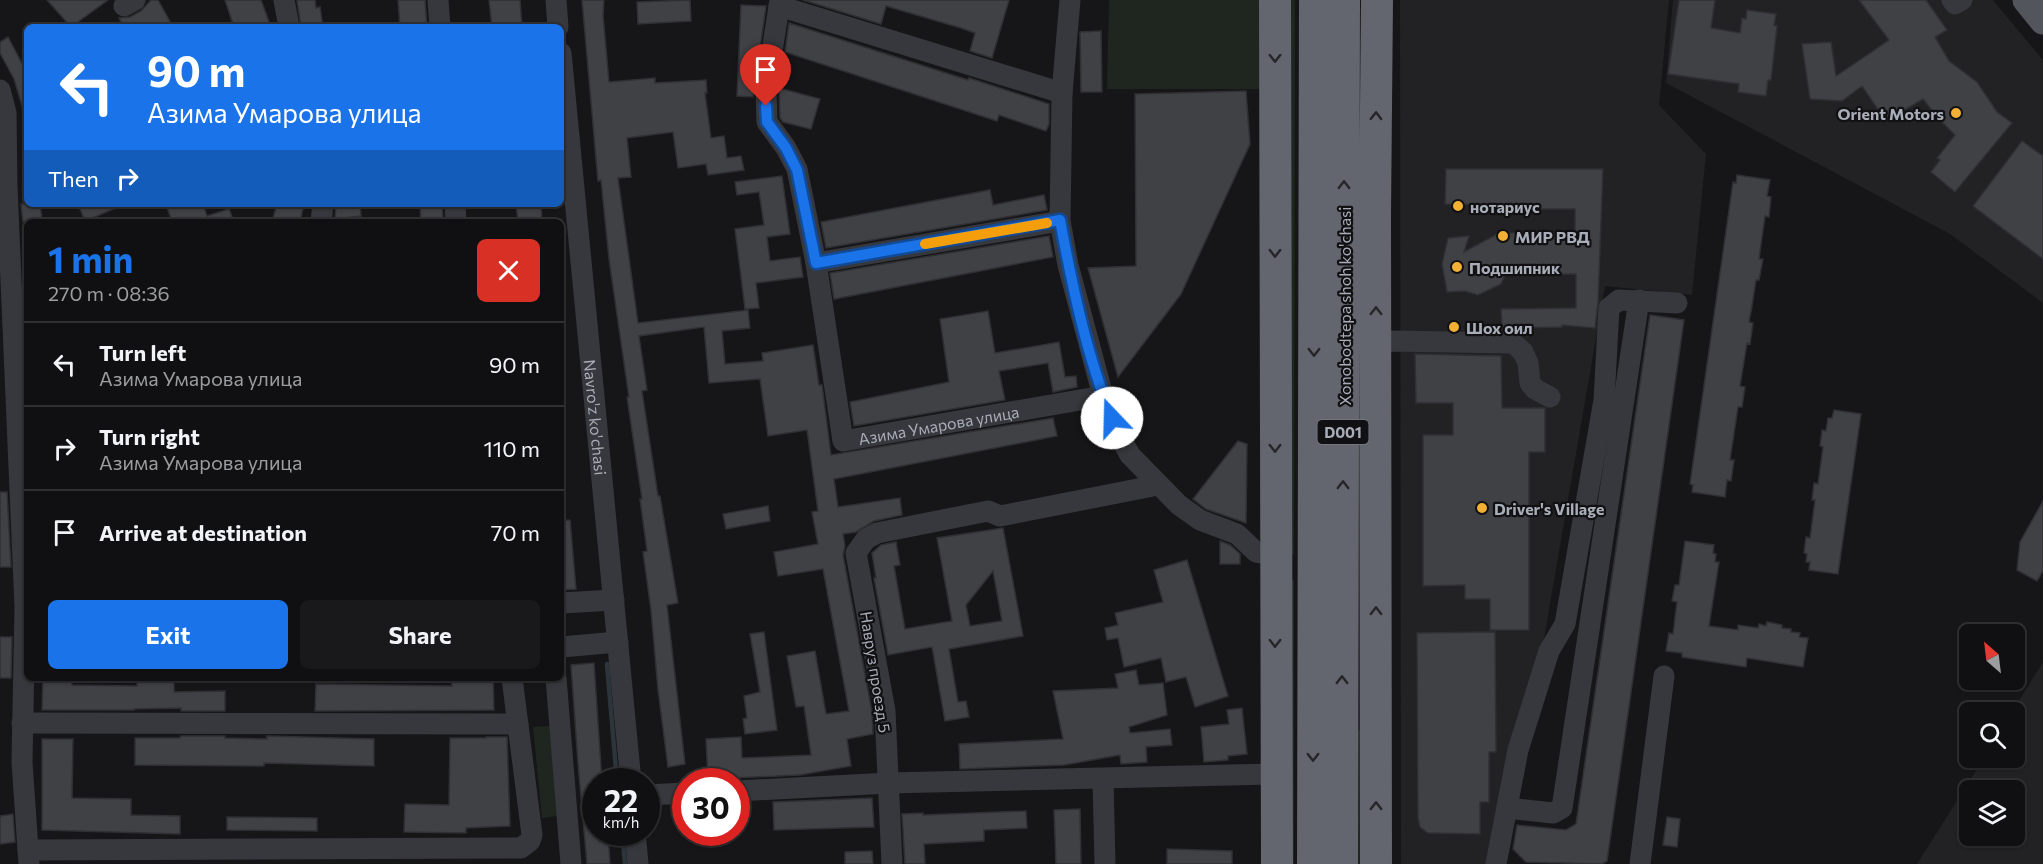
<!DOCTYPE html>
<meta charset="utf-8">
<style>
:root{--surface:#101012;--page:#19191b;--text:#f1f3f6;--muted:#9c9d9f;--line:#303032;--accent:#1a73e8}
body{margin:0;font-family:Commissioner,sans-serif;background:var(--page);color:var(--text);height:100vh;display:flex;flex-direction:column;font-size:22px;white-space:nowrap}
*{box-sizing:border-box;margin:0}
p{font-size:20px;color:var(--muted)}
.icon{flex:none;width:33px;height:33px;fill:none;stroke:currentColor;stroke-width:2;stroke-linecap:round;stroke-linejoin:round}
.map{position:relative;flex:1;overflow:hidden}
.panel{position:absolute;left:24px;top:219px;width:540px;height:462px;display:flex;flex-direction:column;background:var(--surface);border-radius:9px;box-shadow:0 2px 4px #0004,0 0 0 2px var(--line)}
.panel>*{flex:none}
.guide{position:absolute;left:24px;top:24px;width:540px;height:183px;border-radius:9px;box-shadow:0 2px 4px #0004,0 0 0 2px var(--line);background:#1a73e8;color:#fff;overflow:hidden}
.needle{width:39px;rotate:332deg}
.fabs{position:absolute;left:1959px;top:624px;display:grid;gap:12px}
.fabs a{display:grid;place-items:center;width:66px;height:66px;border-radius:9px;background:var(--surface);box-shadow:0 2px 4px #0004,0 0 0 2px var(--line);font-size:30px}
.speed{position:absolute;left:582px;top:768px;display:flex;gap:12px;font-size:30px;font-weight:700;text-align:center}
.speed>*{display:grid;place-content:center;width:78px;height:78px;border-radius:50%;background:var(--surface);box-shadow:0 2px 4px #0004,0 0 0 2px var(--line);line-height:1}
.speed small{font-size:15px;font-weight:400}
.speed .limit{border:9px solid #d22;background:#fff;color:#111}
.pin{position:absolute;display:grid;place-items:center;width:51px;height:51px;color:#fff;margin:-62px -26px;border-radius:50% 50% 50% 0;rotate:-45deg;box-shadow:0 0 6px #0007}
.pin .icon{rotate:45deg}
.me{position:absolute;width:66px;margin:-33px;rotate:339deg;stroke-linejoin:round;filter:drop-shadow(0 0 4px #0008)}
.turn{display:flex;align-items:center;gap:21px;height:126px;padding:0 24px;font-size:27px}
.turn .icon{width:78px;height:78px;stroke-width:2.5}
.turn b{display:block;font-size:42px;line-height:51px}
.then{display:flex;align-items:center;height:57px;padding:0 24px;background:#0003;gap:12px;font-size:22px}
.round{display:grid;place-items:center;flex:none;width:63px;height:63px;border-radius:9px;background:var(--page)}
.head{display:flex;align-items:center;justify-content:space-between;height:102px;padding:0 24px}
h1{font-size:36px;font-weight:700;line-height:45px;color:var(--accent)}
.button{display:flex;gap:12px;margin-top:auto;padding:12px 24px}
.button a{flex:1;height:69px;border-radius:9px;background:var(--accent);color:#fff;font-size:24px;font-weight:700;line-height:69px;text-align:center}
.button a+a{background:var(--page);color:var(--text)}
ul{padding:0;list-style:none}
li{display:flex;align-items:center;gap:18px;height:84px;padding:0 24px;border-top:2px solid var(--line)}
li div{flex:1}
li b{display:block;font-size:22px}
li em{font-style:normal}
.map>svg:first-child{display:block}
.built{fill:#222225;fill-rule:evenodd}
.green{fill:#1e261f}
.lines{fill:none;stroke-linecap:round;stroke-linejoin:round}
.stream{stroke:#2c353c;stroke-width:4.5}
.building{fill:#404145;stroke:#303034;stroke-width:1.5;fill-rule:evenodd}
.minor{stroke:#37383d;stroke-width:21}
.major{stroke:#53555c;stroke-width:27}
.highway{stroke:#63666e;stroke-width:32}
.oneway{stroke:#26262a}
.route-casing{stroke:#114b97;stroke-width:15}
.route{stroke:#1a73e8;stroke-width:10}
.slow{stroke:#f59e0b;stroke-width:10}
.poi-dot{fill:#f2b134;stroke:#111113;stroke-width:2}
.labels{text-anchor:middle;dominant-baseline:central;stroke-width:4.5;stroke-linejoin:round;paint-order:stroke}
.shield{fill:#111113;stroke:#7b7e86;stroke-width:1.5}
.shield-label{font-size:15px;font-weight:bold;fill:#a8adb8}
.poi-label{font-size:16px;font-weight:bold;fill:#a8adb8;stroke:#111113;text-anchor:start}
.street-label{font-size:16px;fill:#a8adb8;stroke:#111113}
</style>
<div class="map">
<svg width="2043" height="864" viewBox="0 0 2043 864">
<rect width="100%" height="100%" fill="#161618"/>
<path class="built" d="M1400,0h269l-10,105 47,49 -14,141 -87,-9 -100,578h-104z
M1673,0h320l50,60v243l-93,-69 -284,-151z
M2043,662v202h-126l67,-106h30v-46h-2zM1970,790h44v46h-44z"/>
<path class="green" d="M1109,0h153v89h-155z
M1285,0h10l-1,554 -10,7z
M1294,579v285h-10v-280z
M1367,723l6,141h-16l1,-133z
M550,726l8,90 -16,2 -9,-91z"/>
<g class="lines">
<path class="stream" d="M607,664l10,118
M622,832l3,32"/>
</g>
<path class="building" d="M47,0h61l-37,27z
M151,0h7l15,27h-49l-5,-9 11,-1 11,-6z
M225,0h36l10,27h-37z
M297,0h18l1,8 4,-1 3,20h-22z
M398,0h27l2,27h-27z
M489,0h31l2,27h-30z
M582,0h22l-1,15 6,67 46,-4v5l51,-3 1,13h-2l6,45 13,-2 3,22 14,-2 3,14 -36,5 -2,-11 -28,4 -5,-36 -46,6 4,39 -13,1 20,145 110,-13 2,18 -28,3 3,33 38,-3 -1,-8 51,-8 6,40h3l9,70 222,-37 4,18 -223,43 4,28 62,-9 2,17 -28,6 -18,11 -13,2 2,12 -2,9 29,157 1,22 -26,5 4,27 -51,9 -92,4 -2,-40 35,-2 1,21 69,-3 -7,-49 -8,1 -9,-51 28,-5 11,63 23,-3 -26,-142 -45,7 -4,-24 44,-8 -6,-32 6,-1 -11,-81 -39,6 -8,-57 -51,4 -5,-56 -65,9 8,54 -5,1 16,105h2l18,107 -11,2 18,159 -17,3 -10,-77 -7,-80 -8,-58 4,-1 -7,-52h2l-15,-102h2l-3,-20 -17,-118 -8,-79 -3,1z
M690,0l1,21 -53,3 -1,-22z
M803,0h206l-17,58 -22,-7 5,-18 -14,-5 -75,-22 -5,18z
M1679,0h36l-4,28 29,5 2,-15 4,1 1,-9 29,4 -2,11 3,1 -6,54h-3l-2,16 -28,-4 1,-8 -71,-10z
M1859,0h67l21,30 -12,7 14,24 28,21 20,30 15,11 -57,69 -24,-20 9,-12 -3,-2 18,-23 -17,-17 -15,-19 -37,22 -24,-35 -20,15 -32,-2 -8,-55 29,-2 5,34 53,-36z
M741,5l25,1 -13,91 -16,-1z
M789,23l179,57 1,-2 80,26v20l-3,7 -47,-16 -2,6 -212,-69z
M1101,31l1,61h-21l-1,-60z
M8,37l19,36v39h-3l-10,-33 -14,-26v-11z
M779,88l41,11 -9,30 -28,-7 -3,-4z
M1246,91l4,53 -69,150 -63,83 -30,-109 48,-2 -1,-172z
M2022,141l21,15v103l-70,-53z
M1446,169h157l-5,133 -3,26 -33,-3v2l-60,1 -1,-19 75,-1v-34l-71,1 -4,9 -23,11 -13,-4 -18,1 -5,-28 6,-26 21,-2 -5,16 35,-19h76v-24h-76l-1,-4 -53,-1z
M1737,175l33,5 -3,16 4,1 -2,20 -4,-1 -6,43h4l-4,21h-3l-4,26 -3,16 4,1 -3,21 -3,-1 -7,43 5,1 -3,20h-4l-8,53h4l-3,21 -4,-1 -2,17 -33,-5 1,-7 -3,-1 43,-302 3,1z
M782,176l8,58 -23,3 3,24 30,-4 3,20 -47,6 3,25 -14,1 -10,-80 29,-4 -5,-33 -22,3 -2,-13z
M990,190l3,15 51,-10 3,15 -221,38 -5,-26z
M21,204h19l2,15 -19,3z
M78,204h47l-40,17z
M166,204h37l4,12 22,-7 5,13h-62z
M277,204h27l-4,18h-28z
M336,204h24l1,12 -26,3z
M420,204h22l1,18h-22z
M516,204h25l1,18h-24z
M1049,236l4,21 -219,42 -4,-26z
M988,311l7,42 64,-11 6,35 11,-1 1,11 -24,5 -5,-29 -49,8 6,29 -151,26 -4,-24 99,-20 -9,-63z
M1650,315l34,5 -77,541 -5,3 -76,-2 -13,-13 4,-24 49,5 10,-6z
M1415,354l86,2 1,52h43v44h-16v178h-39v-31h-25v-14l-42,1v-151h30v-32h-37z
M1834,410l27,4 -23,160 -29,-4 1,-8h-4l1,-8 -3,-1 2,-16 4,1 5,-38h-3l2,-17 4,1 5,-37 -3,-1 2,-16 4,1 2,-13h4z
M1238,441l9,3 -1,79 -40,-14 -13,-10z
M0,492h7l4,75h-11z
M2043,501v70l-6,10 -20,-11 3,-28z
M768,506l2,15 -44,8 -3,-15z
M570,520l6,69 -15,1v-69z
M1003,528l20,108 -74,13 9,53 8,-1 3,16 -24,4 -13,-74 -44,8 -14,-77h2l-4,-25 9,-8 15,-3 4,23 -6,1 11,63 47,-8 -15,-83zM993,571l9,50 -32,5 -4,-21z
M1220,541l10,4 10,9v10h-20z
M1685,541l29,4 -1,8 3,1 -1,8h4l-10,64 29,4v-5l20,3 1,-4 7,2 1,-4 15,3v3l9,1v3l9,1 -1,4 9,1 -5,29 -56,-9 -1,9 -64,-10v-4l-16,-2 3,-18 4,1 4,-32 -5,-1 3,-16h4z
M1187,560l41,136 -33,11 -9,-30 -20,5 -5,-24 -37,9 -6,-29 -11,2 -2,-12 13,-3 -3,-12 48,-11 -9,-32z
M764,632l13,98 -32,4 -2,-15 4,-1 -3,-22 16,-4 -10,-58z
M1495,632l1,120h-7v50h-9v32l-52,-1 -8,-6 -2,-9 -1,-185z
M0,637h12l-1,41h-11z
M594,663l8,119h-6v50h12l2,32h-23l-9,-101 -7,-98z
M1136,670l3,15 24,-2 4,32 -38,12 1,6 40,-4 2,16 -26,2 1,15 -26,2 -1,-9 -56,10 -104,4 -1,-25 104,-5 -10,-48 65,-3 -3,-14z
M43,678h29v7l65,1v-8h37v14l51,-1v20h-44v-3l-47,1v1h-92z
M451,678h42l1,32 -179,1 1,-27 136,2z
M1242,708l5,46 -19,2v4l-24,2 -3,-35 28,-3 -2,-14z
M181,736h44v2l42,1v-3l107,3v27l-110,-3v3l-129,-1v-27h45z
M486,737h21l3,89 -44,2v5l-62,-1 1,-28 44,1 1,-67h36z
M42,739h31l-1,59 59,1v16l49,1v18l-138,-4z
M872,798l2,29 -100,3 -1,-28z
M1080,809l1,55h-25l-2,-54z
M1026,811l1,17 -43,2v11l-60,3 1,20h-20l-3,-50 21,-1v2z
M13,814l2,28 -15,2v-28z
M227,817l90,1v13l-90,-1z
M1667,817l13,2 -3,28 -14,-2z
M1167,849l65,2v13h-65z
M872,851l1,13h-28v-12z"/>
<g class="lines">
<g class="minor">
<path d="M284,0l5,27"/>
<path d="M438,0l2,27"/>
<path d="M556,0l2,27"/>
<path id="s1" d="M780,0l-14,90 1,32 19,26 11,21 19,94 27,178 260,-45"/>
<path d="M1070,0l-8,93 -2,128 8,44 35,131 18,43 9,16 49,50 21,15 37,14 19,18 20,3"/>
<path d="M1952,0l3,4 7,-4"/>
<path d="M124,6l11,-6"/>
<path d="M779,6l283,87"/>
<path id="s2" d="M561,53l70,729"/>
<path d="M0,90l6,23 1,74 18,420 -3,155 7,102"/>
<path d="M455,204l1,18"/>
<path d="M321,222l2,-18"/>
<path d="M816,263l244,-42"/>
<path d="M1376,342l14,-1 123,2 10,9 5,11 2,20 5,6 15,8"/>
<path d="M561,603l53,-3"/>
<path d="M561,647l57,-5"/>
<path d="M556,678l15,186"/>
<path d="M22,723l496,1"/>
<path d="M1103,779l2,85"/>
<path d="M736,791l153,-8 387,-9"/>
<path d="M646,795l40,-2"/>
<path d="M1507,808l46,5 9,-5 77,-508"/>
<path d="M635,832l3,32"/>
<path d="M28,850l493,-2 9,-7 2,-6 -20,-157"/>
<path d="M892,864l-7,-153 -29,-158 10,-14 11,-6 111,-22 12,5 158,-31"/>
<path d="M1496,864l22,-114 31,-99 16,-27 39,-224 5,-92 10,-8 58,3"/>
<path d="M1640,864l24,-188"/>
</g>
<path class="major" d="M2026,0l17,21"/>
<path class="highway" d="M1275,0l2,864
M1313,864l2,-864
M1342,864l2,-864
M1376,864l-1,-650 2,-214"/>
</g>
<defs><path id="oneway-chevron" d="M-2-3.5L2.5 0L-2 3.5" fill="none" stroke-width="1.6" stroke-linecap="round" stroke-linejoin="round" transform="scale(1.5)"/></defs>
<g class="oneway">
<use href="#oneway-chevron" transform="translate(1275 58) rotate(90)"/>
<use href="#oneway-chevron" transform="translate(1376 116) rotate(-89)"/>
<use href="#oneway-chevron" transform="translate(1344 185) rotate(-90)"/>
<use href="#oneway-chevron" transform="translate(1275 253) rotate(90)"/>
<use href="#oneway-chevron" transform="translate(1376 311) rotate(-90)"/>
<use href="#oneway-chevron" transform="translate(1314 352) rotate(90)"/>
<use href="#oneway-chevron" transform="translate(1275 448) rotate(90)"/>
<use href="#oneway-chevron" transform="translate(1343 485) rotate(-90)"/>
<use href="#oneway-chevron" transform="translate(1376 611) rotate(-90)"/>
<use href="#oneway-chevron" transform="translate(1275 643) rotate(90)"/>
<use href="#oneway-chevron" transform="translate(1342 680) rotate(-90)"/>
<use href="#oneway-chevron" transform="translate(1313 757) rotate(90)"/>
<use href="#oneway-chevron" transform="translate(1376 806) rotate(-90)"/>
</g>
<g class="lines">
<defs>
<path id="route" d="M766,106l1,16 19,26 11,22 19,93 244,-43c12,65 27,137 52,198"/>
</defs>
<use href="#route" class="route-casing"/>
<use href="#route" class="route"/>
<path class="slow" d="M925,244l122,-21"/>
</g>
<g class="poi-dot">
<circle cx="1956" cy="113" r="6"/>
<circle cx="1458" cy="206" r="6"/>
<circle cx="1503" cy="236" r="6"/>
<circle cx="1457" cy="267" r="6"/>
<circle cx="1454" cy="327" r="6"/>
<circle cx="1482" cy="508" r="6"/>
</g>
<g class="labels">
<rect class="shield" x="1317.5" y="420" width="51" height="24" rx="4.5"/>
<g class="shield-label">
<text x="1343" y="432">D001</text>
</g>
<g class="poi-label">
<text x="1944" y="113" text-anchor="end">Orient Motors</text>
<text x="1470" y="206">нотариус</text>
<text x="1515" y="236">МИР РВД</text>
<text x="1469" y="267">Подшипник</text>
<text x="1466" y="327">Шох оил</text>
<text x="1494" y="508">Driver's Village</text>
</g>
<g class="street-label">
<text transform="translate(1344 306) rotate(-90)">Xonobodtepa shoh ko'chasi</text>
<text stroke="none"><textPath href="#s2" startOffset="366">Navro'z ko'chasi</textPath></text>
<text stroke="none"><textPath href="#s1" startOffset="552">Азима Умарова улица</textPath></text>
<text transform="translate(876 672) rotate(81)">Навруз проезд 5</text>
</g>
</g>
</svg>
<div class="fabs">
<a><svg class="needle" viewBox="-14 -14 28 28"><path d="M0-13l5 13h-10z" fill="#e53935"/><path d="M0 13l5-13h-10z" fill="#9c9d9f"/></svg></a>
<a><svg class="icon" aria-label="search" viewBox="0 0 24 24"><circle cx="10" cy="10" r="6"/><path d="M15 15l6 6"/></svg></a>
<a><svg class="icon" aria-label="layers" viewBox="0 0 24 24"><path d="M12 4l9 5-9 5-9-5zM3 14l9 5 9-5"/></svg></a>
</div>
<div class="speed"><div>22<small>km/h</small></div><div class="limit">30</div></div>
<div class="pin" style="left:766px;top:106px;background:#d93025"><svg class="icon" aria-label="arrive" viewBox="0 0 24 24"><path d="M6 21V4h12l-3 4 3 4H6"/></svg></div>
<svg class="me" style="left:1112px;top:418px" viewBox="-20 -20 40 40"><circle r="19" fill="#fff"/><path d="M0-13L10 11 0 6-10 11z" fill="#1a73e8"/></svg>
<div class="guide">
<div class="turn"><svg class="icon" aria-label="left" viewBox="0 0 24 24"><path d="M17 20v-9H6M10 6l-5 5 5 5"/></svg><div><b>90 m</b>Азима Умарова улица</div></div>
<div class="then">Then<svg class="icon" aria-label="right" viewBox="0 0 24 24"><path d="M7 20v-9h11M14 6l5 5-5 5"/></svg></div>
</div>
<section class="panel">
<div class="head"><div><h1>1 min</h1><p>270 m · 08:36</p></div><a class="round" style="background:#d93025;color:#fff"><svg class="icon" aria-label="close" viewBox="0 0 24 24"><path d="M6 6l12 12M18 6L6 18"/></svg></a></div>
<ul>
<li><svg class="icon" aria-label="left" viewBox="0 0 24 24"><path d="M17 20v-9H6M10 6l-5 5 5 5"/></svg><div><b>Turn left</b><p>Азима Умарова улица</p></div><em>90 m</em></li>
<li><svg class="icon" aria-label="right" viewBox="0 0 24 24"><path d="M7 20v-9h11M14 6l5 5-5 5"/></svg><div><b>Turn right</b><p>Азима Умарова улица</p></div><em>110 m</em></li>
<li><svg class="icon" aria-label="arrive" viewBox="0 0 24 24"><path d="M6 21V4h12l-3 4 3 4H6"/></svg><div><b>Arrive at destination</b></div><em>70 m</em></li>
</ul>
<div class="button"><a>Exit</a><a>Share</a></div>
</section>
</div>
